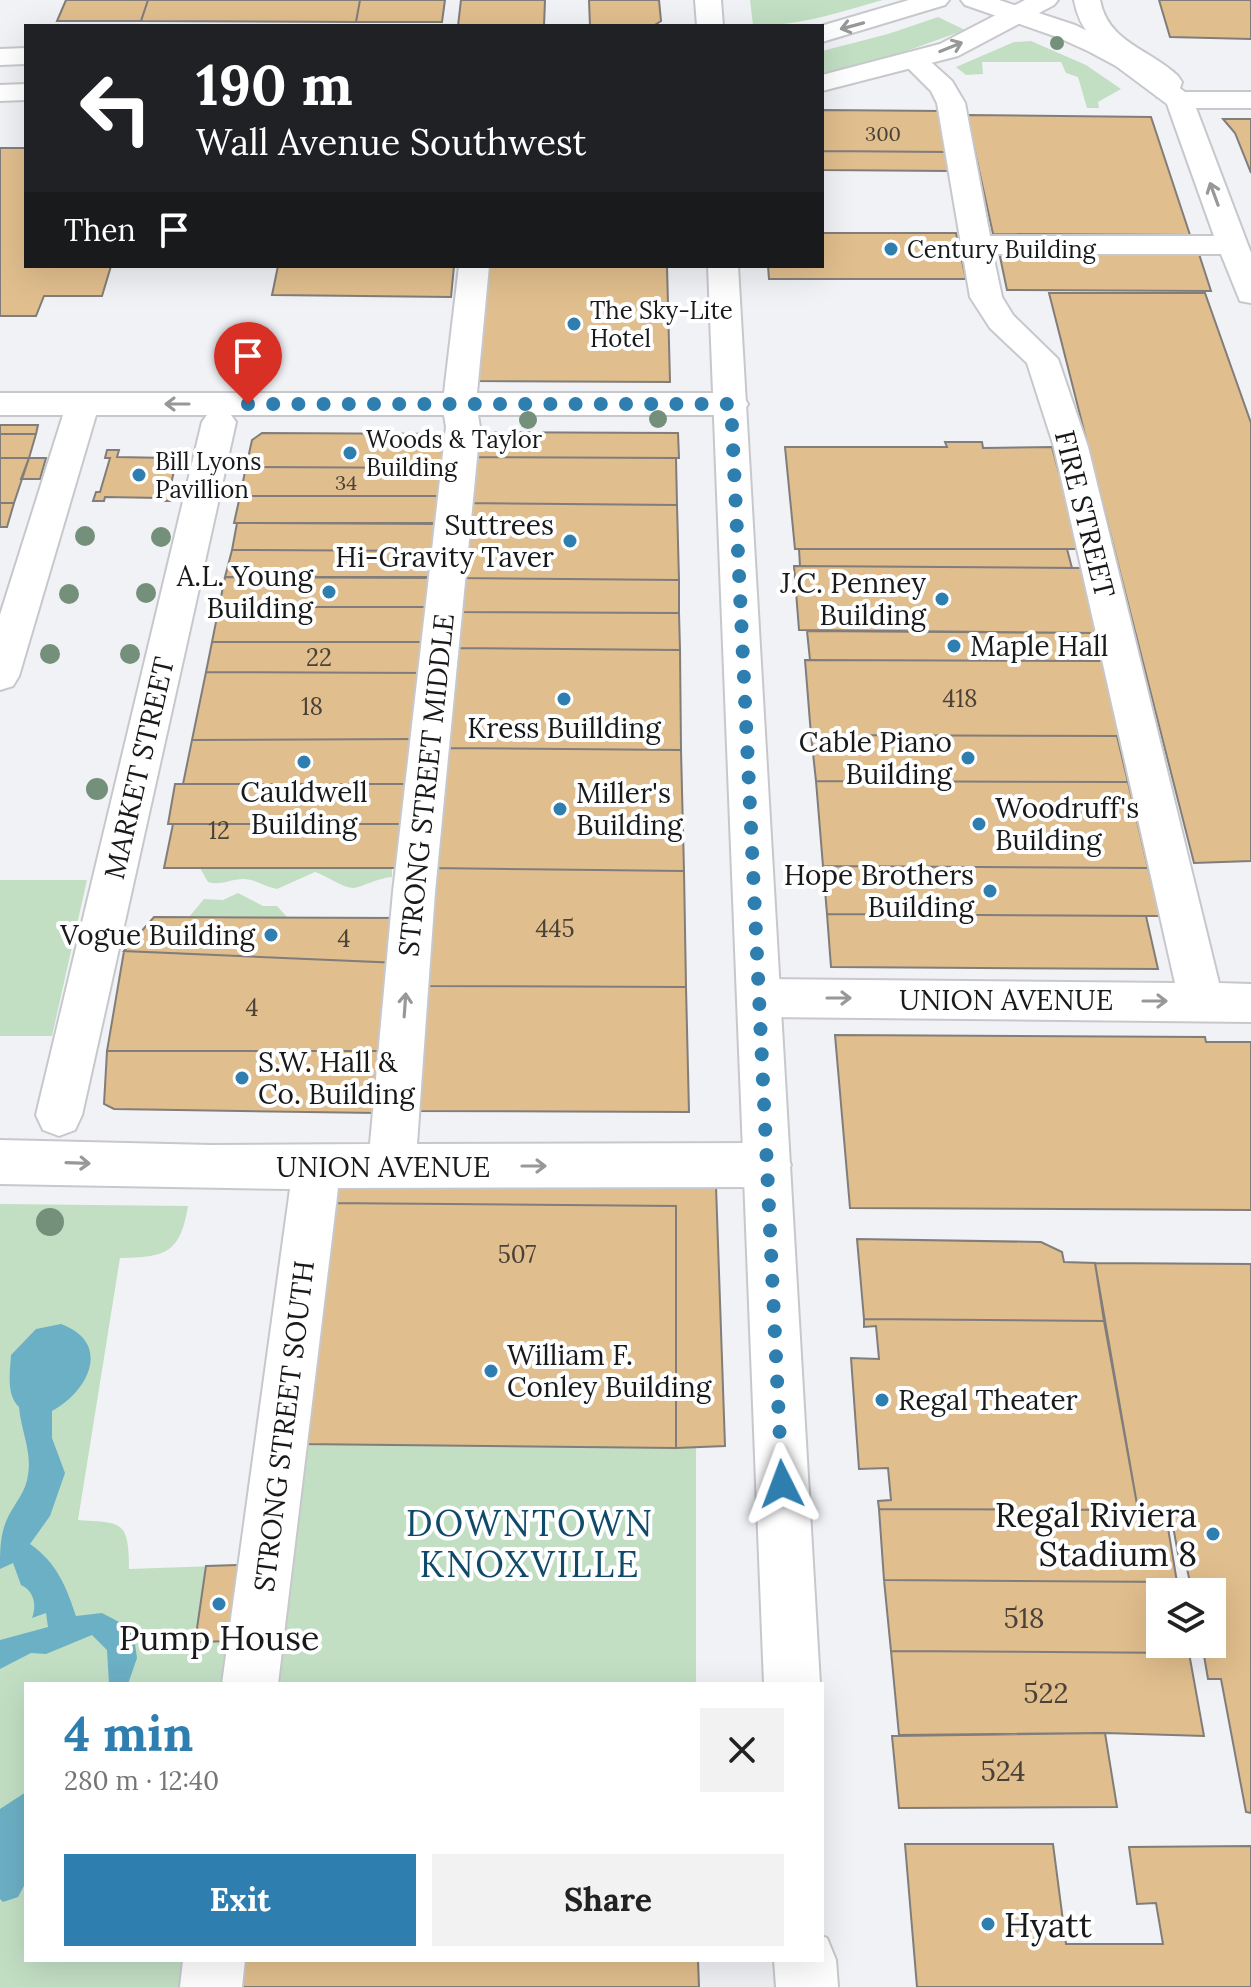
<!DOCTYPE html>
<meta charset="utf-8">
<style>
:root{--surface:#fff;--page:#f2f2f2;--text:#222;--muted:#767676;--accent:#2e7eb0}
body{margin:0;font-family:Lora,serif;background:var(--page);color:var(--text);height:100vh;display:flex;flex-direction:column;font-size:30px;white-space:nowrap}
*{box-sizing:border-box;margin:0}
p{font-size:26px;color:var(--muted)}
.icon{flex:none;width:44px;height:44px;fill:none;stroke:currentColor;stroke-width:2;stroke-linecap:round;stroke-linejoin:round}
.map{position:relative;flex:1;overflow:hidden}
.drawer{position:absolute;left:24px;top:1682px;width:800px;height:280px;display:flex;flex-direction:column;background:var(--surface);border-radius:0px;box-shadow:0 8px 32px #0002}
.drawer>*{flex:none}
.hud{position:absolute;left:24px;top:24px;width:800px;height:244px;border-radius:0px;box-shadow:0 8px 32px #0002;background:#202124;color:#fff;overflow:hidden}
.buttons{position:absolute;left:1146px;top:1578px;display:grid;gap:16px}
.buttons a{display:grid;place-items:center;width:80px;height:80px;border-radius:0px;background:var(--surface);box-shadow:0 8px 32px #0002;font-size:40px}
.pin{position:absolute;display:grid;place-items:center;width:68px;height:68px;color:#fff;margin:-82px -34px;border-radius:50% 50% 50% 0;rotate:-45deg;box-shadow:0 0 8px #0007}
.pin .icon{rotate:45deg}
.me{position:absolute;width:88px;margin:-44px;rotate:357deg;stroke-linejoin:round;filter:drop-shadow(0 0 6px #0008)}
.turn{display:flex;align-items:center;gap:28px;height:168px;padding:0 40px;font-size:36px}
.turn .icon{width:104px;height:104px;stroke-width:2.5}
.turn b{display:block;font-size:56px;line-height:68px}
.then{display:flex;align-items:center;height:76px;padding:0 40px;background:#0003;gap:16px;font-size:30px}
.round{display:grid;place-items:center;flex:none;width:84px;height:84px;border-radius:0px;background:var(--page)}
.overview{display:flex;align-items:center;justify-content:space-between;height:136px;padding:0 40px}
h1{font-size:48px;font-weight:800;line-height:60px;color:var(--accent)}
.cta{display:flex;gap:16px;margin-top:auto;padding:16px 40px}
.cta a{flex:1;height:92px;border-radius:0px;background:var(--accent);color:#fff;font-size:32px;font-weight:800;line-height:92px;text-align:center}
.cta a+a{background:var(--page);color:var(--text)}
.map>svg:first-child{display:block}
.green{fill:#c2dfc4}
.water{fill:#6cb0c5}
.building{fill:#e1be8d;stroke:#807d7a;stroke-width:2}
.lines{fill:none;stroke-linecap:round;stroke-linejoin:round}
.minor-casing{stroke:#c7c8cc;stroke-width:4}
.major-casing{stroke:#c7c8cc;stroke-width:4}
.minor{fill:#fff;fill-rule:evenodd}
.major{fill:#fff;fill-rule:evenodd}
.tree{fill:#74907b}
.oneway{stroke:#979898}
.route{stroke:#2e7eb0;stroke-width:14;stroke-dasharray:0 25.2}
.poi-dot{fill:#2e7eb0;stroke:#fff;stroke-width:3}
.labels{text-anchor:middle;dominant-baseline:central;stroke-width:8;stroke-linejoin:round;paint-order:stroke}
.far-number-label{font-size:20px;fill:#4a4237}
.far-poi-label{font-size:24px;fill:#18191a;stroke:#fff;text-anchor:start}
.number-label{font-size:24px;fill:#4a4237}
.street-label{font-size:28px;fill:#18191a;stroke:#fff}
.poi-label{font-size:28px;fill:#18191a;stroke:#fff;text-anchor:end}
.near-number-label{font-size:28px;fill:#4a4237}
.near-poi-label{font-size:34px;fill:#18191a;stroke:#fff;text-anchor:end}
.near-neighbourhood-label{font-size:36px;letter-spacing:2px;fill:#104a6b;stroke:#fff}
</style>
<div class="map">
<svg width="1251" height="1987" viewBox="0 0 1251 1987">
<rect width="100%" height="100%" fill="#f1f2f6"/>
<path class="green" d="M750,0h133c-43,12 -86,27 -130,25z
M938,17l27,13 -78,28 -65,15v-22l66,-17z
M1031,41l55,24 35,24 -23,13 1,6h-12l-9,-31 -12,-4 -5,-11h-79l1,12 -17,1 -10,-8 58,-25z
M200,868l192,1v8c-15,1 -32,11 -39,11 -12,-1 -26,-12 -38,-16l-38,17c-12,-2 -22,-10 -34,-10 -12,0 -22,7 -35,3z
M0,880h87l-35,156h-52z
M238,893l25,13h14l11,12 -99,-1 15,-18 19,1z
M0,1204l188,2c-8,49 -24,51 -68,52l-42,262c44,3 51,0 51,49l114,-4 57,-121 396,4v236h-670v276h171l-3,27h-194z"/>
<path class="water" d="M61,1324c52,19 27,68 -9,87v27l13,35 -15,43 -20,28c27,19 36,42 46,72l26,-3 19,10 13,14 3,21 -9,26h-19l-2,-34 -15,-15 -46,19 -15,-1 -31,16v-29l48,-13 -2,-14 -14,5c5,-13 2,-27 -11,-33l-8,-22 -13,6c0,-20 0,-37 9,-54 7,-13 17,-24 19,-40 4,-24 -7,-44 -9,-68 -13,-12 -9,-35 -8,-52l25,-26z
M26,1792v90l-8,15 -15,5 -3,-3v-90z"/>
<path class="building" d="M66,0h82l-7,21h-84z
M148,0h212l-4,22 -215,-1z
M360,0h85l-3,22h-86z
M461,0h84l-1,26h-86z
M589,0h70l2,21 -8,5h-63z
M1159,0h92v39l-81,-2z
M822,110l121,1 6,41 -127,-1z
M967,115l184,2 39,118 -197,-1z
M1223,119h28v54l-16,-40z
M0,148h26v118h85l-9,30h-58l-8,20h-36z
M822,151l124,1 3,19 -127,-1z
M822,233h134l10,46h-197l-1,-13h54z
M999,252l200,2 12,37 -204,-1z
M278,266h176l-3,31 -179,-2z
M485,266h182l3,116 -195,-1z
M1049,293h156l46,130v438l-57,2z
M0,425h38l-2,9h-36z
M472,432l206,1 1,25 -209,-1z
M262,433l192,1 -4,34 -204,-1 6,-27z
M0,434h36l-7,24h-29z
M945,442h37l1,6 69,-1 7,26h9l11,76h-284l-10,-102h162z
M107,450h12l-2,7 53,1 2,-8 12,1 -2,7h-5l-8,35h4l-2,8h-12l1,-3 -55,-1 -1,4h-11l3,-9h4l10,-34h-5z
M470,457l206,1 1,47 -211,-2z
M0,458h29l-15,45h-14z
M29,458h17l-6,21h-19z
M246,467l204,1 -3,28h-207z
M240,496h207l-2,27h-211z
M0,503h14l-7,24h-7z
M466,503l211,2 2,75 -221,-2z
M237,523l201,1 -3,27 -203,-1z
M799,549h268l5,19 -272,-2z
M232,550l203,1 -2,26h-208z
M794,566l287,2 15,65 -297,-3z
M225,577l213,1 -3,29h-216z
M458,578l221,2v33l-224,-1z
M219,607h216l-3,35h-220z
M455,612l224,1 1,37 -228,-2z
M807,631l289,2 6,28 -292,-1z
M212,642h220l-4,31 -222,-1z
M452,648l228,2 1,100 -238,-2z
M805,660l297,1 18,75 -309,-1z
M206,672l222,1 -6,66 -230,1z
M811,735l306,1 11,46 -312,-1z
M422,739l-4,45h-235l9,-44z
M443,748l238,2 3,121 -253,-3z
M816,781l312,1 20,86 -325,-2z
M175,784h232l-4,40h-235z
M173,824h230l-4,44h-235z
M823,866l325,2 12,48 -333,-2z
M431,868l253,3 2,116 -266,-1z
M827,914l319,2 12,53 -327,-2z
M154,917l251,1 -5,45 -276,-12z
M124,951l276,12 -21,88h-272z
M420,986l266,1 3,125 -280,-1z
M835,1035l370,2 1,5h45v168l-401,-2z
M107,1051h272l-3,62 -262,-4 -10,-5z
M328,1182l388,4 9,260 -49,2v-242l-350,-3z
M326,1203l350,3v242l-376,-4z
M857,1239l184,3 21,10 2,10 31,1 9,58 -240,-2z
M1095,1263l156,1v549l-5,-1 -25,-133h-13l-6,-35h10v-52h-20l-7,-33h-6l-9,-49h-32z
M864,1319l240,2 34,189 -259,-1 -1,-8 13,-1 -3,-32 -29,1 -8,-111 28,1 -3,-33 -12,1z
M879,1509l286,1 12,72 -293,-2z
M238,1565h5l-10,76 -38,1 11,-76z
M884,1580l293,2 1,10h-18v52h27l2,9 -298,-2z
M891,1651l298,2 15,83 -99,-3 -206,2z
M1105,1733l12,74 -218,1 -7,-72z
M905,1844h148l13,100h97l-7,-41 -19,1 -8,-57 122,-1v141h-334z
M238,1960h460l1,27h-464z"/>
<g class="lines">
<defs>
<path id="minor" d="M961,0h38l76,25 59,29 51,38h66v16h-55l55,145v50l-11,-2 -19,-47h-228l9,43 11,18 45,44 30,88 131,536 32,1v38l-490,-5 -16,-5 -6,-14 6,-14 16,-5 414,4 -121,-536 -27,-84 -37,-35 -20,-31 -33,-194 -6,-12 -31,-31 4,-6h18l30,27 13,22 25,133h224l-47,-132 -51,-38 -28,-15 -31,-14 -92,-32z
M459,266h30l-12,127h254l12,3 5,8 -5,8 -12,3h-253l2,12 -45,465 -18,252 350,-1 17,7 7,15 -7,15 -17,7 -429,1 -60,496h-56l68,-495 -290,-5v-44l211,5 159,-1 23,-252 53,-465 -2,-12h-213l5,7 -154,693 -7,15 -16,6 -16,-6 -7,-15 166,-693 5,-7h-111l-77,261 -6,10 -13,4v-75l63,-200h-63v-22h444z
M183,1960h62l-3,27h-62z"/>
<path id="major" d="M695,0h26l2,26h-26z
M909,0h40l-4,5 -123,37 -1,-16z
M1025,0h33l-4,5 -96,51 -136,35v-16l118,-31z
M1074,0h26c8,43 50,49 78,76l4,6 -5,15h-20c-4,-7 -1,-12 -6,-17 -31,-29 -68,-30 -77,-80z
M26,48v16l-26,1v-16z
M26,84v16l-26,1v-16z
M708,266h30l82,1418h-56z
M822,1936l5,2 9,22 2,27h-62l-2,-27h48z"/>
</defs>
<use href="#minor" class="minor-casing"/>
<use href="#major" class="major-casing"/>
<use href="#minor" class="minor"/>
<use href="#major" class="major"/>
</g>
<g class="tree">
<circle cx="1057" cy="43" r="7"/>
<circle cx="658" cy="419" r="9"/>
<circle cx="528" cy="420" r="9"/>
<circle cx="85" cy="536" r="10"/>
<circle cx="161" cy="537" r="10"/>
<circle cx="146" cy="593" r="10"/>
<circle cx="69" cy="594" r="10"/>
<circle cx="50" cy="654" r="10"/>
<circle cx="130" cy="654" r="10"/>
<circle cx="97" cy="789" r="11"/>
<circle cx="50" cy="1222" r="14"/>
</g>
<defs><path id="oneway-shaft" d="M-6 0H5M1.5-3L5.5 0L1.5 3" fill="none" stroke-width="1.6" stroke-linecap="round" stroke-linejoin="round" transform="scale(2)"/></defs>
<g class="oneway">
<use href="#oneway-shaft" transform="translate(852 26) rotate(165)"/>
<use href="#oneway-shaft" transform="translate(951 47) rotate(-22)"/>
<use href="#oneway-shaft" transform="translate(1214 194) rotate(-110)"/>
<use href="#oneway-shaft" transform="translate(177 404) rotate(-180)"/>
<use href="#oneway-shaft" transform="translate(839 998)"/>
<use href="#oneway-shaft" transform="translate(1155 1001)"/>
<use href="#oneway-shaft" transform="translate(405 1005) rotate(-86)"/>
<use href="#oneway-shaft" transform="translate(78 1163) rotate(2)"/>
<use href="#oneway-shaft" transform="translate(534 1166)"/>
</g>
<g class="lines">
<path class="route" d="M248,404h483l51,1080"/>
</g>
<g class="poi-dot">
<circle cx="891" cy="249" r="8"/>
<circle cx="574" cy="324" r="8"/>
<circle cx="350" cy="453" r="8"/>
<circle cx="139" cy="475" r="8"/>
<circle cx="570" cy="541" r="8"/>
<circle cx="329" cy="592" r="8"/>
<circle cx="942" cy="599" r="8"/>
<circle cx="954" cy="646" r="8"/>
<circle cx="564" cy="699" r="8"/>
<circle cx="968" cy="758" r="8"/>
<circle cx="304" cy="762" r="8"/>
<circle cx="560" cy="809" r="8"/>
<circle cx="979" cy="824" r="8"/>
<circle cx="990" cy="891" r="8"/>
<circle cx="271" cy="935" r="8"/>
<circle cx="242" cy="1078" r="8"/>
<circle cx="491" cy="1371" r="8"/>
<circle cx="882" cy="1400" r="8"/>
<circle cx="1213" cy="1534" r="8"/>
<circle cx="219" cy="1604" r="8"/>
<circle cx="988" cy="1924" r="8"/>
</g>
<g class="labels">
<g class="far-number-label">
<text x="883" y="133">300</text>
<text x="346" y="482">34</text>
</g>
<g class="far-poi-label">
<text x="907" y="249">Century Building</text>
<text x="590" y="310">The Sky-Lite<tspan x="590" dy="28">Hotel</tspan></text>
<text x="366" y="439">Woods &amp; Taylor<tspan x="366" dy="28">Building</tspan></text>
<text x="155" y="461">Bill Lyons<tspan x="155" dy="28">Pavillion</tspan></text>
</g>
<g class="number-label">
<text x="319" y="657">22</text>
<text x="960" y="698">418</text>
<text x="312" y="706">18</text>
<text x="219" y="830">12</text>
<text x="555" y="928">445</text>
<text x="344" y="938">4</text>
<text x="252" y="1007">4</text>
<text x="517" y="1254">507</text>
</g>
<g class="street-label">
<text transform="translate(1085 514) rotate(76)">FIRE STREET</text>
<text transform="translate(139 768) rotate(-77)">MARKET STREET</text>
<text transform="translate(426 785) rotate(-84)">STRONG STREET MIDDLE</text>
<text x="1006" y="1000">UNION AVENUE</text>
<text x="383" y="1167">UNION AVENUE</text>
<text transform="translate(284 1426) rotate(-83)">STRONG STREET SOUTH</text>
</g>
<g class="poi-label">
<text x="554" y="525">Suttrees<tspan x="554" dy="32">Hi-Gravity Taver</tspan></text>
<text x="313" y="576">A.L. Young<tspan x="313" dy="32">Building</tspan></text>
<text x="926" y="583">J.C. Penney<tspan x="926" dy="32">Building</tspan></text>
<text x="970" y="646" text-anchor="start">Maple Hall</text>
<text x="564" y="728" text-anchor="middle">Kress Buillding</text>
<text x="952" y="742">Cable Piano<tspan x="952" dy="32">Building</tspan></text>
<text x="304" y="792" text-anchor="middle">Cauldwell<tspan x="304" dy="32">Building</tspan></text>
<text x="576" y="793" text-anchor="start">Miller's<tspan x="576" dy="32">Building</tspan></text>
<text x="995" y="808" text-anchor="start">Woodruff's<tspan x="995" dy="32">Building</tspan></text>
<text x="974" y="875">Hope Brothers<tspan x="974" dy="32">Building</tspan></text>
<text x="255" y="935">Vogue Building</text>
<text x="258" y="1062" text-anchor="start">S.W. Hall &amp;<tspan x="258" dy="32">Co. Building</tspan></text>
<text x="507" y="1355" text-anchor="start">William F.<tspan x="507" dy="32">Conley Building</tspan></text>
<text x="898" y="1400" text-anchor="start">Regal Theater</text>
</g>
<g class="near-number-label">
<text x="1024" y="1618">518</text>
<text x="1046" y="1693">522</text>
<text x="1003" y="1771">524</text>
</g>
<g class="near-poi-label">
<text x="1197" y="1514">Regal Riviera<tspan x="1197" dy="39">Stadium 8</tspan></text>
<text x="219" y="1637" text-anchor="middle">Pump House</text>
<text x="1004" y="1924" text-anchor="start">Hyatt</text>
</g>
<g class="near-neighbourhood-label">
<text x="530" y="1523">DOWNTOWN<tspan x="530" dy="41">KNOXVILLE</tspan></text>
</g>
</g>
</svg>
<div class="buttons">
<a><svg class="icon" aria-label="layers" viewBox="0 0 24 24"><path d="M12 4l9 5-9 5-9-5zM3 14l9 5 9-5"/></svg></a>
</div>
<div class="pin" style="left:248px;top:404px;background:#d93025"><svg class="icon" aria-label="arrive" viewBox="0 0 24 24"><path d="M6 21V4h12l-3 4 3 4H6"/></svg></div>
<svg class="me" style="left:782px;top:1484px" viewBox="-20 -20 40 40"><path d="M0-17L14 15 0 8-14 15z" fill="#2e7eb0" stroke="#fff" stroke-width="4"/></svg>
<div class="hud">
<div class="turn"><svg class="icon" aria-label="left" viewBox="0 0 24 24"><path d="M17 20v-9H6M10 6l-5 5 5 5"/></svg><div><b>190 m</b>Wall Avenue Southwest</div></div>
<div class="then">Then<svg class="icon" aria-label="arrive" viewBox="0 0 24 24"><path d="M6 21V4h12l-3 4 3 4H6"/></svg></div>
</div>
<section class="drawer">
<div class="overview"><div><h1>4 min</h1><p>280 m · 12:40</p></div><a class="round"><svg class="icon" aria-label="close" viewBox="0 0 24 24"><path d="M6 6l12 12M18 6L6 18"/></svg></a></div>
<div class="cta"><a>Exit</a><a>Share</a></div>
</section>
</div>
